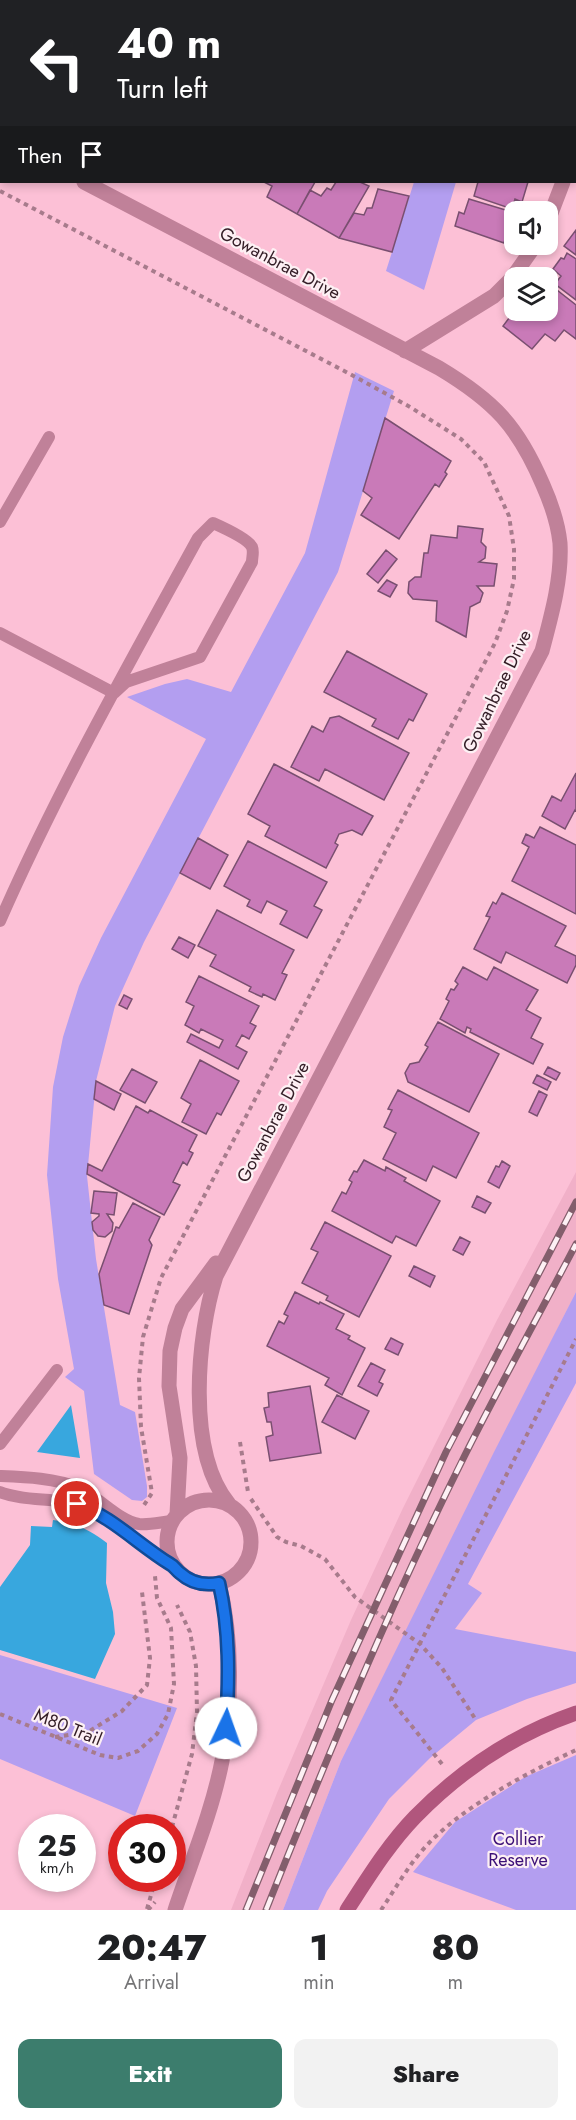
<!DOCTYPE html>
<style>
:root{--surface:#fff;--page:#f2f2f2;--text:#202124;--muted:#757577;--accent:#3c7d6d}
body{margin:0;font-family:Jost,sans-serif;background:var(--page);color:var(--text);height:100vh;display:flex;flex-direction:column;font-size:22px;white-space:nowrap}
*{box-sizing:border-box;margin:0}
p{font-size:20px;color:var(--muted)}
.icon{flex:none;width:33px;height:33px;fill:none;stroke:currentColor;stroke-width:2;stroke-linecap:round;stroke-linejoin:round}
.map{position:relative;height:1910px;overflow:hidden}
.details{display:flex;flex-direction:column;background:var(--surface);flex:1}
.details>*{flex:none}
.guide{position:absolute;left:0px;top:0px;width:576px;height:183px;box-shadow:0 3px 9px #0003;background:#202124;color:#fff;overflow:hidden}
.buttons{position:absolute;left:504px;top:201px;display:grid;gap:12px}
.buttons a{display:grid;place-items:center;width:54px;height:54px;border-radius:12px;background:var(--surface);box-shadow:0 3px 9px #0003;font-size:30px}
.speed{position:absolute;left:18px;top:1814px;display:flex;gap:12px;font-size:30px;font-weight:700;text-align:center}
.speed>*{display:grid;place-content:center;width:78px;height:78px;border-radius:50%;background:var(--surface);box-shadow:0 3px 9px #0003;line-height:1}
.speed small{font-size:15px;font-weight:400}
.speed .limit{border:9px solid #d22;background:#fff;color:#111}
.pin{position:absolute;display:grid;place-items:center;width:51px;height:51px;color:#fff;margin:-26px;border:3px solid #fff;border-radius:50%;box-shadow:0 2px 6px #0007}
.me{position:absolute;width:66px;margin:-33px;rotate:3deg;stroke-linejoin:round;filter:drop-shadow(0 0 4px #0008)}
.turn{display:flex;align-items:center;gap:21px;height:126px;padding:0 18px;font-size:27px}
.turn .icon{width:78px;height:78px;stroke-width:2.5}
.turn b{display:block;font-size:42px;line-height:51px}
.then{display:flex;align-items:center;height:57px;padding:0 18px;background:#0003;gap:12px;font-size:22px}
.eta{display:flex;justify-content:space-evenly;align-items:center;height:102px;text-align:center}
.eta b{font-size:36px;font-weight:800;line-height:42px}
.primary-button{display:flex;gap:12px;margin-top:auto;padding:12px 18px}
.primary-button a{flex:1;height:69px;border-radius:12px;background:var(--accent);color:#fff;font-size:24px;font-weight:800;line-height:69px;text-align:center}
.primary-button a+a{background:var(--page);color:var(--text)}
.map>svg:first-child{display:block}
.built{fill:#f1b0c8}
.green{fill:#b39ef0}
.water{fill:#38a7de}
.building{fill:#c97ab8;stroke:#794f70;stroke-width:1.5}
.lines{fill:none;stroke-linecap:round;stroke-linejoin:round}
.path{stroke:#a77b8c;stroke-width:4;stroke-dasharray:4.5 4.5;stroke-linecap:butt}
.service{stroke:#c08199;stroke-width:12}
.minor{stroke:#c08199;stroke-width:15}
.secondary{stroke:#b1567d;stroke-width:15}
.rail-casing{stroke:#835e6c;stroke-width:7}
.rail{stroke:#fdf0f4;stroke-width:4.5;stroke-dasharray:14;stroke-linecap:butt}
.route-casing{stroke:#114b97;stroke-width:15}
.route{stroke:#1a73e8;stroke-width:10}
.labels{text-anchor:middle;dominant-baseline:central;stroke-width:4.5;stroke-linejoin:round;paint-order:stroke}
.street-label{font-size:18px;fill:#331d26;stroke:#fdf0f4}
.park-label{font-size:18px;fill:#3c1077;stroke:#fdf0f4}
</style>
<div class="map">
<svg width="576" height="1910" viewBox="0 0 576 1910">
<rect width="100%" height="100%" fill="#fcc0d6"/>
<path class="built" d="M576,1172v120l-235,469 -58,149h-52l46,-117 74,-173 52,-112 94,-188z"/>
<path class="green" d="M414,182h42l-32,108 -38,-19z
M355,372l39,19 -56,181 -194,370 -29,64 -19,75 -9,95 9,83 24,146 15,7 12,74v11l-5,4 -10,-1 -38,-26 -10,-83 -19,-14 9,-8 -16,-90 -11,-104 6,-88 10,-50 16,-51 22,-48 105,-199 -79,-42 38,-13 22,-5 44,13 74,-139z
M576,1292v91l-108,201 14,9 -27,36 121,23v31l-49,16 -51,21 -46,38 -41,41 -62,92 -9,19h-35l58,-149 153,-309z
M0,1655l177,53 -42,108 -135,-57z
M576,1755v155h-60l-103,-38 42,-50 70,-45z"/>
<path class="water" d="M71,1405l9,53 -43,-6z
M53,1520c22,3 37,10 54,23l-1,40 7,29 2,22 -20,45 -95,-29v-63l30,-42 1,-19 21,1z"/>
<path class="building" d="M291,0h46l-47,2z
M407,0h47l-48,2z
M512,0h64v6l-2,-4h-62z
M264,182h51l-18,32 -30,-17 5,-11z
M336,182h24l9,4 -30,52 -42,-24 13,-24 11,6 6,-8 4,2z
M474,182h54l-6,20 -7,-3 -3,10 -38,-13 4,-14z
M378,189l31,7 -17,56 -53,-14 15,-25 10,2 3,-7h5z
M469,199l40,12 -2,7 4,1 -7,24 -49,-17 4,-14 5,2z
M576,230v25l-12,-9z
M567,253l9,6v41l-21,-16 6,-8 -8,-7 8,-11 3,1z
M548,283l28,22v34l-12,-9 -9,11 -10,-7 -13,15 -29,-23 12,-16h33z
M385,418l66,43 -6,11 2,2 -8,13 -4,-3 -36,55 -38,-24 11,-17 -9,-7z
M458,526l25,3 -2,13 5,5 -1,11 -6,4 18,2 -3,22h-17l6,7 -3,9 -10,5 -4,30 -30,-16 1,-20 -24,-2 -5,-6 1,-11 6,-5h6l3,-24h4l3,-18 26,3z
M386,550l11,9 -19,24 -11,-9z
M387,580l10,5 -7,12 -12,-6z
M347,651l80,43 -14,27 -4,-2 -11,20 -26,-13 4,-7 -52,-27z
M339,716l70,37 -25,47 -59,-31 -6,12 -28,-14 21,-41 11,6 7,-14z
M274,764l99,52 -11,19 -10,-5 -13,4 -4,9 3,2 -12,23 -61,-32 5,-10 -22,-12z
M576,773v38l-1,-1 -10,19 -23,-13 10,-20 9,5z
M540,827l36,18v69l-64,-33 17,-34 -7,-4 4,-9 8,4z
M198,838l30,17 -18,34 -30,-16z
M248,841l79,41 -13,24 8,4 -15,28 -27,-14 7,-13 -20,-10 -6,12 -14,-7 3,-6 -26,-14z
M502,893l64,33 -11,20 21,10v9l-9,18 -61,-31 -5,11 -27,-14 16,-32 -4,-1 7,-14 3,2z
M217,910l77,40 -12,23 5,2 -12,25 -12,-6 -1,3 -13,-6 2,-4 -41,-21 6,-11 -18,-9z
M179,937l16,8 -7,13 -16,-9z
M463,967l24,13 7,-13 44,23 -12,20 15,8 -10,20 12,6 -10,20 -63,-32 1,-3 -4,-2 -2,6 -25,-14 9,-18 -3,-2 5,-10 3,1 4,-6 -3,-3z
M199,976l60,30 -9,17 6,3 -7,13 -7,-4 -6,11 11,6 -9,17 -51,-27 4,-8 28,14 4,-8 -22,-11 -2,4 -14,-8 9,-19 -8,-4z
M124,995l8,4 -5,10 -8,-4z
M438,1022l61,32 -30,58 -61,-30 -3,-9 5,-9 9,-2 9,-15 -3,-2z
M200,1060l39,21 -18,34 -4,-2 -11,21 -24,-12 9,-18 -10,-6z
M548,1067l12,6 -4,7 -12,-6z
M132,1069l25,13 -12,21 -25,-13z
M537,1075l14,7 -4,8 -14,-7z
M96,1081l25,13 -7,16 -20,-11z
M398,1090l81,43 -23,45 -23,-12 -7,15 -43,-22 13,-26 -12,-6 8,-17 -4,-1z
M539,1091l8,4 -10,21 -8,-4z
M136,1106l12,7 2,-3 47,25 -8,16 4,2 -6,12 -4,-3 -10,20 7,3 -16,30 -77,-41 1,-10 14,7z
M364,1160l21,11 1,-4 20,11 -2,3 36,20 -24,45 -20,-10 -4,7 -60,-32 10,-19 4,2 6,-12 -3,-2 5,-9 3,1z
M502,1161l8,5 -11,22 -11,-6 8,-16 3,1z
M94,1191l23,2 -3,22 -7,-1 6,9 -1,8 -7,6 -7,-1 -5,-6 -1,-8 7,-6v-2l-8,-1z
M477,1196l14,7 -6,10 -13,-6z
M133,1203l27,14 -11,23 3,5 -23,69 -25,-9 -5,-31 17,-47 3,1z
M325,1222l66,34 -32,61 -33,-17 2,-4 -26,-13 16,-31 -7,-3z
M460,1237l10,5 -7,13 -10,-5z
M414,1266l21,10 -5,11 -21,-11z
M295,1292l24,12 1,-2 24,12 -8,15 14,7 -2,3 17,9 -23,47 -17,-10 4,-7 -62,-32 12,-25 5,3 4,-8 -4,-2z
M391,1338l12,6 -5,11 -13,-6z
M371,1363l14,7 -6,12 4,2 -6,12 -19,-10z
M310,1386l11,67 -51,8 -4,-24 7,-2 -2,-13h-4l-3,-14 5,-1 -1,-14z
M337,1395l32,16 -14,28 -33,-17z"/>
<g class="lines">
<path class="path" d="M0,191l350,183 60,33 51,32 23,23 25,54 5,33v30l-7,32 -12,32 -334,635 -18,59 -4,41 2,49 11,66 -8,12
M240,1442l8,50
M251,1499l26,38 9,5 15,4 24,13 30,38 65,47 22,24 34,52
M0,1714l100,41 18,3 20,-7 19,-17 11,-20 6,-30 -3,-56 -14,-30 -2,-22
M55,1737l33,-5 34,-21 25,-26 3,-27 -8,-66
M442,1764l-51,-64 185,-361
M172,1827l20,-73 5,-42 -1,-46 -6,-34 -13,-27
M147,1909l9,-31
M148,1910l7,-8
M381,1910c15,-22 29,-48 48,-67 38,-39 98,-70 147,-93"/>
<path class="service" d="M0,522l49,-85
M0,633l114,60
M0,921c58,-132 129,-257 198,-383l15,-15c9,4 35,16 39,24 2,5 0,10 0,15l-52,95 -74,25 -12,11
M0,1444l57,-74
M0,1476c26,1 55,2 79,12 20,9 40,33 60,36 11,1 22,-2 33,-3
M0,1492c28,11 59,4 87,16 32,13 55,42 86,57"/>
<path class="minor" d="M200,0l1,2
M0,138h2
M574,145l2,-5
M574,164h2
M84,182l355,186c55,33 79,58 104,117 8,18 15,39 17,58 2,36 -9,74 -18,108l-326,625c-19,60 -30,176 13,228
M548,221l15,-39
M405,351l89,-55 18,-18 24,-34
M167 1542a42 42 0 1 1 84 0a42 42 0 1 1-84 0Z
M177,1514l3,-56 -11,-72 1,-35 5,-23 7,-19 34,-46
M175,1910c16,-48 37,-98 47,-149 10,-57 11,-121 -3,-178"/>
<path class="secondary" d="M347,1910c21,-32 41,-65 68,-93 45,-46 100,-83 161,-104"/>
<defs>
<path id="rail" d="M246,1910l86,-210 114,-248 130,-250
M266,1910c61,-153 124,-305 198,-453 36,-72 75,-142 112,-213"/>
</defs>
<use href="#rail" class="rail-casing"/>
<use href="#rail" class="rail"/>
</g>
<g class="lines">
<defs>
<path id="route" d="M77,1504c34,12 62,41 93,60 4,2 6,6 10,9 11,10 24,13 39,10 11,48 10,96 7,145"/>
</defs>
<use href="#route" class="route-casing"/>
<use href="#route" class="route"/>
</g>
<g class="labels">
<g class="street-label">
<text transform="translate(280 263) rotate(28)">Gowanbrae Drive</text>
<text transform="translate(497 691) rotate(-64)">Gowanbrae Drive</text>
<text transform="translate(273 1122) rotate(-62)">Gowanbrae Drive</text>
<text transform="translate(68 1727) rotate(22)">M80 Trail</text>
</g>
<g class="park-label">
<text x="518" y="1839">Collier<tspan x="518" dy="21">Reserve</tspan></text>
</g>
</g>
</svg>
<div class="buttons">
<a><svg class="icon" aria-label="sound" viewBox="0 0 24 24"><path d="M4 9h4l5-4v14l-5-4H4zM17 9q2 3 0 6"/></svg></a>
<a><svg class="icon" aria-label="layers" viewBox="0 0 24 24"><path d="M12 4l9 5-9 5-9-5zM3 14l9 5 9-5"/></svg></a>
</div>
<div class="speed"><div>25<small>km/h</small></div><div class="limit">30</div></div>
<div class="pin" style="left:77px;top:1504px;background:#d93025"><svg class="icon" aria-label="arrive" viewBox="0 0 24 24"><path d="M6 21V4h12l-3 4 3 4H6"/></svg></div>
<svg class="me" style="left:226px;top:1728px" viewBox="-20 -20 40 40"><circle r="19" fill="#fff"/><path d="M0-13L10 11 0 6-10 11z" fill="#1a73e8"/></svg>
<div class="guide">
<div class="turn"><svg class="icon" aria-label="left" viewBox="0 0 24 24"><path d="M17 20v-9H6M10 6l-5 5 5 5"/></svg><div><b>40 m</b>Turn left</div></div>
<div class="then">Then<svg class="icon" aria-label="arrive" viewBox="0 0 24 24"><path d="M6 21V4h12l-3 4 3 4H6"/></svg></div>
</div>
</div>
<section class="details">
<div class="eta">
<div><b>20:47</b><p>Arrival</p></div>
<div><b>1</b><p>min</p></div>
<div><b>80</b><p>m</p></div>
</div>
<div class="primary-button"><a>Exit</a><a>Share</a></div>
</section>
